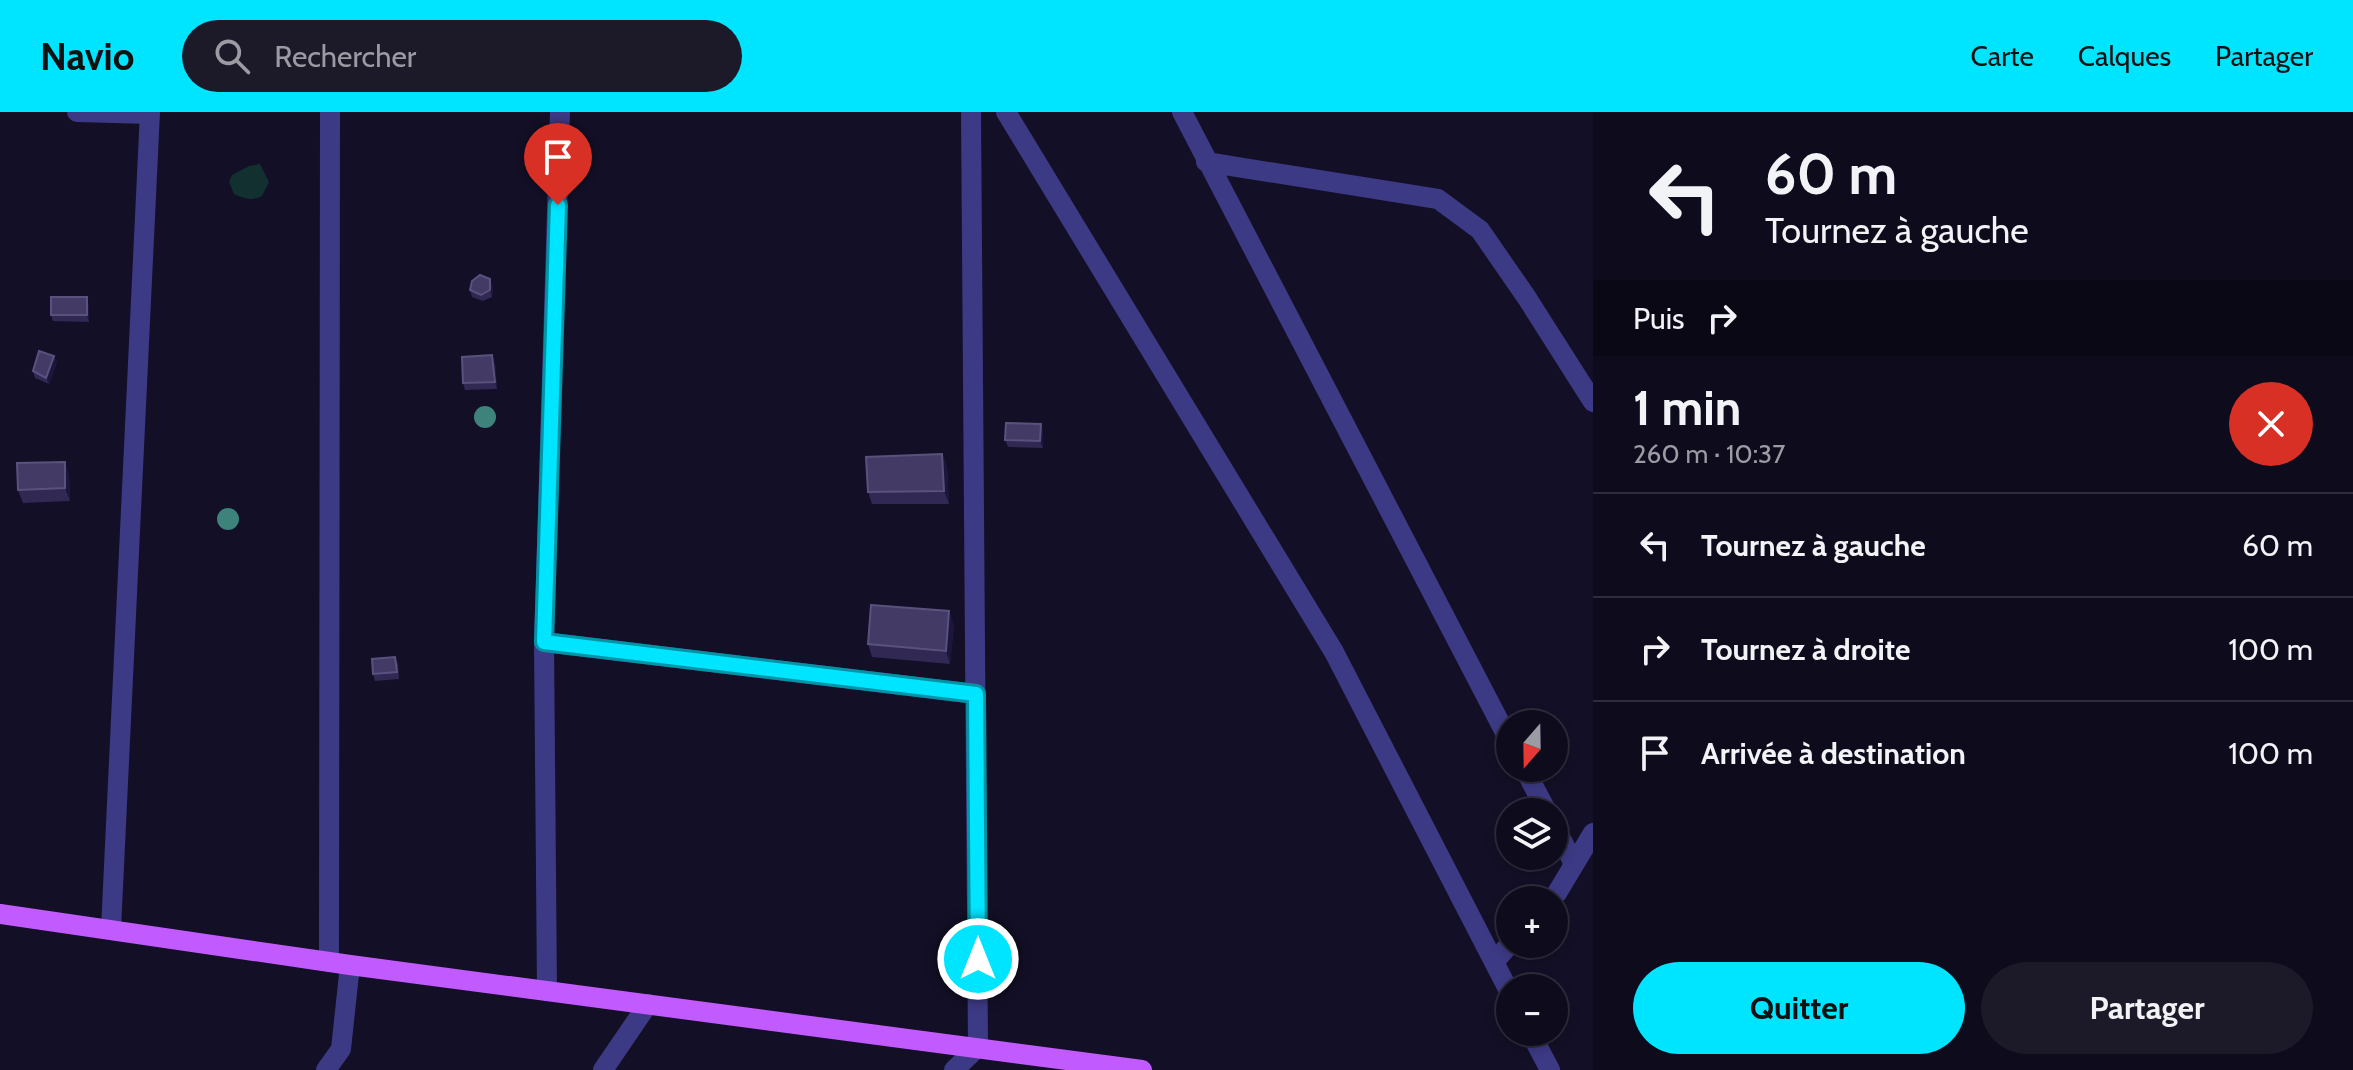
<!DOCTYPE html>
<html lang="fr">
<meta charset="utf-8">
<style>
:root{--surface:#0e0b1c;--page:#1c1929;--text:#f1f3f6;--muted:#9b9ba3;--line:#2e2b3b;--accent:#00e5ff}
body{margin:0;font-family:Cabin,sans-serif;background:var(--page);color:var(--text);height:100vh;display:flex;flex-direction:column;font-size:30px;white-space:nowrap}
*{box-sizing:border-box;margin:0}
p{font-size:26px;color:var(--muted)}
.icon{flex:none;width:44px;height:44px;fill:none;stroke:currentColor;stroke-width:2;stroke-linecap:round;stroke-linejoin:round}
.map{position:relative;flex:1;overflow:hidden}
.side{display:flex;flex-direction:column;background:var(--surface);width:760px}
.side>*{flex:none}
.top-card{background:#0e0b1c;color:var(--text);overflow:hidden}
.needle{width:52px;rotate:200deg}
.tools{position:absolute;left:1496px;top:598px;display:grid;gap:16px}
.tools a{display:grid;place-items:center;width:72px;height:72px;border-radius:50%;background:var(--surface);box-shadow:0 4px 12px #0003,0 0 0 2px var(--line);font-size:40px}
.pin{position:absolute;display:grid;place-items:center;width:68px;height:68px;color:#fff;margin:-82px -34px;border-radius:50% 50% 50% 0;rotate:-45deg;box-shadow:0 0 8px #0007}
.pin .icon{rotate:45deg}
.me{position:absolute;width:88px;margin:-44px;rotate:0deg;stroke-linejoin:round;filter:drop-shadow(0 0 6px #0008)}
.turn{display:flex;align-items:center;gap:28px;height:168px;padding:0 40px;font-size:36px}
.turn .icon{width:104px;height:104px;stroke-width:2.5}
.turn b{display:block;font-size:56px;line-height:68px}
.then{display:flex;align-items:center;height:76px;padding:0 40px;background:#0003;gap:16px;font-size:30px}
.round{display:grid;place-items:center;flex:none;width:84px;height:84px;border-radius:42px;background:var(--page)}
.head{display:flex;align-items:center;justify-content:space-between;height:136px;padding:0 40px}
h1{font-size:48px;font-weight:700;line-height:60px}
.primary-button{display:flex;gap:16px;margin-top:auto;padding:16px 40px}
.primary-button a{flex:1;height:92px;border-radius:48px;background:var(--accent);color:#111;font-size:32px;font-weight:700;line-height:92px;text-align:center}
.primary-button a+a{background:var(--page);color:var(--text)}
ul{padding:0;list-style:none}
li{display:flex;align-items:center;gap:24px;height:104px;padding:0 40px;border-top:2px solid var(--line)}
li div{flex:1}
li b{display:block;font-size:30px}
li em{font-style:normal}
header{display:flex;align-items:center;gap:48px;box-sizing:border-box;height:112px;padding:0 40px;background:var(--accent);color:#111}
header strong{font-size:38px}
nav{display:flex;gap:44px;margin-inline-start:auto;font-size:28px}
.search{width:560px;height:72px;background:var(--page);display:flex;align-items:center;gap:20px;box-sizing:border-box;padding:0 28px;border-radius:44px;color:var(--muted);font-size:30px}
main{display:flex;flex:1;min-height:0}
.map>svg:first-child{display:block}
.green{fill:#12302f}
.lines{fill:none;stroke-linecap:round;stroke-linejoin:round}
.minor{stroke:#3d3a85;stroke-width:20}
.primary{stroke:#c25bff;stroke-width:20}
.tree{fill:#3d827b}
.wall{fill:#312854}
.shaded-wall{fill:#1d163a}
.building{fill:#433a66;stroke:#5a527e;stroke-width:2}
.route-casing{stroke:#0095a6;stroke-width:20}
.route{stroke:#00e5ff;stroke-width:14}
</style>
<header>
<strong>Navio</strong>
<div class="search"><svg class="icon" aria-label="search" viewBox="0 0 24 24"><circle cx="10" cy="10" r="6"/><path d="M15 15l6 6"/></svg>Rechercher</div>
<nav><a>Carte</a><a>Calques</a><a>Partager</a></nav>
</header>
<main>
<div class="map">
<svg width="1593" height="958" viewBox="0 0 1593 958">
<rect width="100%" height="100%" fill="#130f26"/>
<path class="green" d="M260,52l9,18 -7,14c-9,5 -18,3 -28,-2l-5,-12 3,-7 17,-9z"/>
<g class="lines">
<path class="minor" d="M77,0l73,2
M1006,0l328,540 176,341
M1182,0l328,630
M1206,50l232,37 42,31 47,68 66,104
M544,530l432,52
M1524,656l23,44
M1554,713l20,39
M1550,788l7,-7 36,-60
M111,817l39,-817
M329,850l1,-850
M1494,850l16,-18
M547,879l-3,-349 16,-530
M1530,920l20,38
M326,958l15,-21 9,-84
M603,958l45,-66
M954,958l24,-23 -7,-935"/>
<path class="primary" d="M0,802l350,51 792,105"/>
</g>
<g class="tree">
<circle cx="485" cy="305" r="11"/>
<circle cx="228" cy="407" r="11"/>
</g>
<path class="wall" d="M493,174l-1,11 -9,4 -11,-4 -2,-7z
M89,192v18l-36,-1 -2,-6z
M54,244l3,6 -8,22 -14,-6 -2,-7z
M495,250l2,27 -32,1 -2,-7z
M1043,318v18l-35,-1 -3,-7z
M942,342l5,13 2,37h-77l-4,-12z
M69,362l1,27 -47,2 -5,-13z
M954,512l-4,40 -78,-7 -4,-13z
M395,545l3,7 1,15 -24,2 -2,-7z"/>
<path class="shaded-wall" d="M490,167l3,7 -1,11 -2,-7z
M87,185l2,7v18l-2,-7z
M492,243l3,7 2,27 -2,-7z
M54,244l3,6 -8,22 -3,-6z
M1041,312l2,6v18l-3,-7z
M942,342l5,13 2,37 -5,-13z
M65,350l4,12 1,27 -5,-13z
M949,499l5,13 -4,40 -4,-13z"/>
<path class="building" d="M480,163l10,4v11l-9,5 -11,-5 2,-9z
M51,185h36v18h-36z
M39,239l15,5 -8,22 -13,-7z
M492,243l3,27 -32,1 -1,-26z
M1006,311l35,1 -1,17 -35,-1z
M942,342l2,37 -76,1 -2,-35z
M65,350v26l-47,2 -1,-27z
M871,493l78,6 -3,40 -78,-7z
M395,545l2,15 -24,2 -1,-15z"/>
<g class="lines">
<defs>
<path id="route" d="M558,93l-14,437 432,52 2,265"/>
</defs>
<use href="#route" class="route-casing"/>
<use href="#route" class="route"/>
</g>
</svg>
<div class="tools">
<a><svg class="needle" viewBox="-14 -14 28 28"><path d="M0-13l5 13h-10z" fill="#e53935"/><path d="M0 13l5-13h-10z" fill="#9b9ba3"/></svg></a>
<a><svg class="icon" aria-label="layers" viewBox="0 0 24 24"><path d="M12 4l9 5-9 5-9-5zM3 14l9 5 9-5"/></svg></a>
<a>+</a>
<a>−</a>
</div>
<div class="pin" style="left:558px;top:93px;background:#d93025"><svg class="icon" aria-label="arrive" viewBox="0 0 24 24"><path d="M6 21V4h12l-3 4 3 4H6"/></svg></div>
<svg class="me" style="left:978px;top:847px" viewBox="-20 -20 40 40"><circle r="17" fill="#00e5ff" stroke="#fff" stroke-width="3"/><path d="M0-11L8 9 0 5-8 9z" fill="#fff"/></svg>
</div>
<section class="side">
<div class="top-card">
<div class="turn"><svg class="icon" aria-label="left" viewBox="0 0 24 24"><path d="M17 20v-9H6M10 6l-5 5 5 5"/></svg><div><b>60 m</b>Tournez à gauche</div></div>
<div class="then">Puis<svg class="icon" aria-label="right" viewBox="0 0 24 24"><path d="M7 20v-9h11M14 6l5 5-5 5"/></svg></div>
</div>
<div class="head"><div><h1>1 min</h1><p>260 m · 10:37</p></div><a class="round" style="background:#d93025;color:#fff"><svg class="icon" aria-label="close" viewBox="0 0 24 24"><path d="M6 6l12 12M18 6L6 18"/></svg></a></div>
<ul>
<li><svg class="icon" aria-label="left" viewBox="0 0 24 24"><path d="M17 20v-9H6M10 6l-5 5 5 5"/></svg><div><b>Tournez à gauche</b></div><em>60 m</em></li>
<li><svg class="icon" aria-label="right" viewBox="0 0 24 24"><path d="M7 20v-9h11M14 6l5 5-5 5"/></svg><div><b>Tournez à droite</b></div><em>100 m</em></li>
<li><svg class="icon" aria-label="arrive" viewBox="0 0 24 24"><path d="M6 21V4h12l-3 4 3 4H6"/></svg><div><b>Arrivée à destination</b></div><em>100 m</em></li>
</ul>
<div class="primary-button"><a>Quitter</a><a>Partager</a></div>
</section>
</main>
